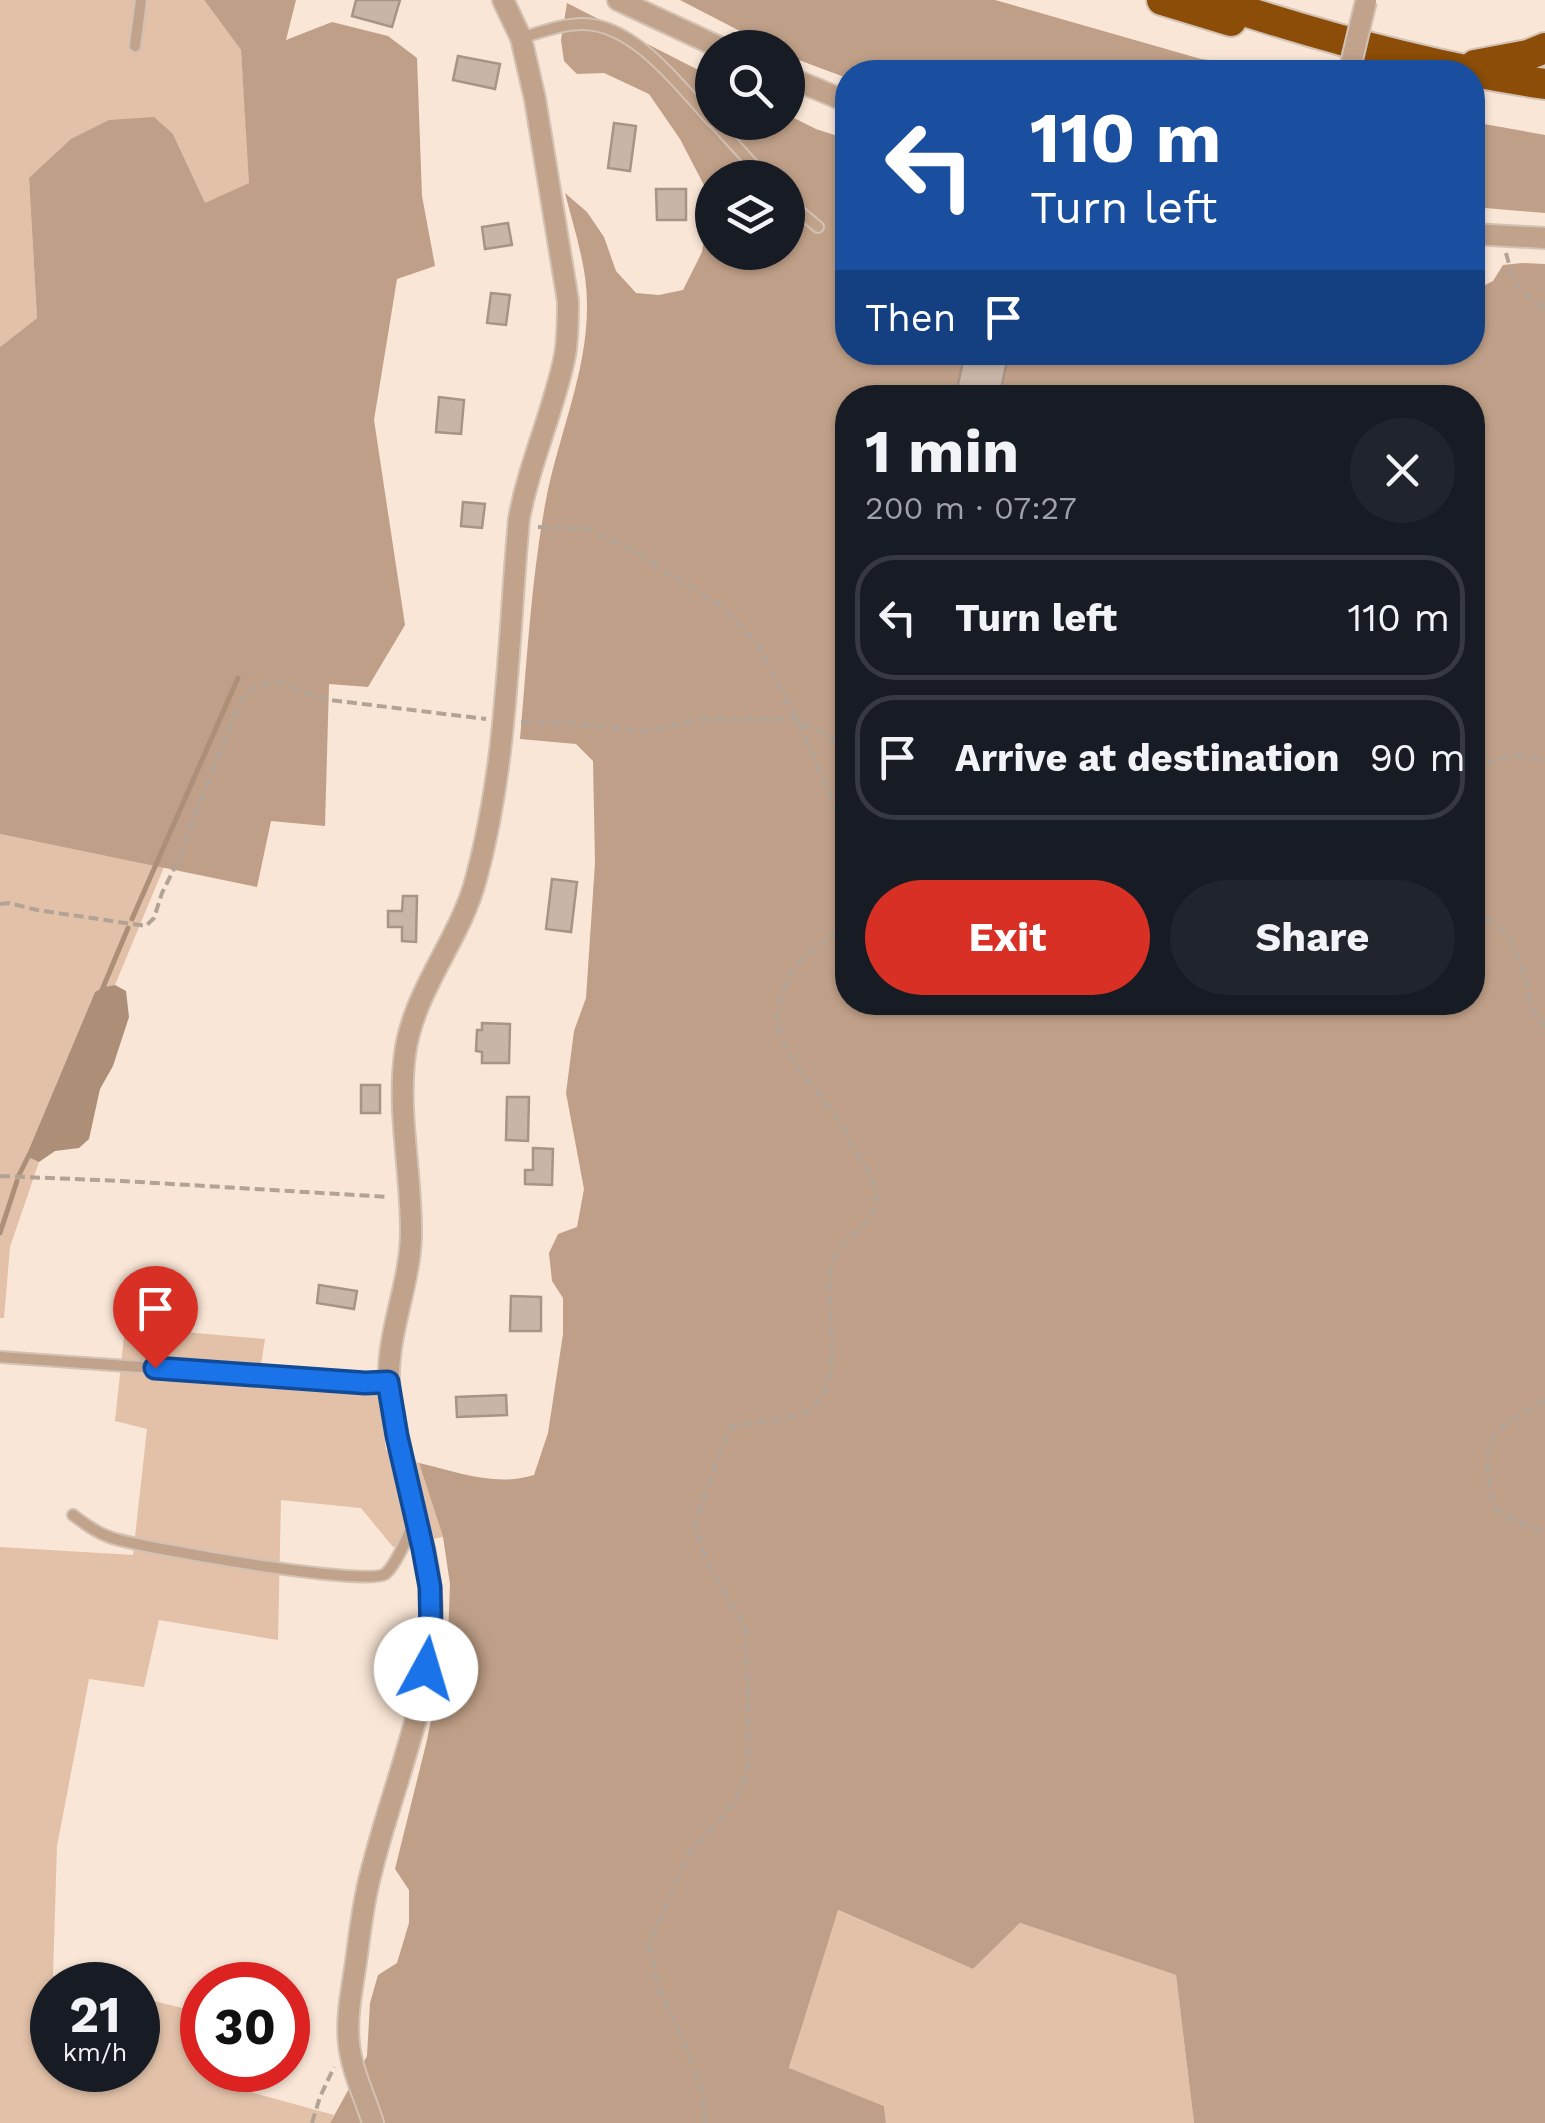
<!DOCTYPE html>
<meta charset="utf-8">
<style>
:root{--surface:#171b24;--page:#20242c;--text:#f1f3f6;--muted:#9ea1a6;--line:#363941;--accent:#d93025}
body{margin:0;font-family:"Work Sans",sans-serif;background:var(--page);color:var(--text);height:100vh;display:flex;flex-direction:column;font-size:38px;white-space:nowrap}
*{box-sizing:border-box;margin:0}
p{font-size:32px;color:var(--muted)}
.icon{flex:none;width:55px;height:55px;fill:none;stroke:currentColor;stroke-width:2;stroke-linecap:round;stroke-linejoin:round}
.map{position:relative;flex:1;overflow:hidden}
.drawer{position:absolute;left:835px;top:385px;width:650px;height:630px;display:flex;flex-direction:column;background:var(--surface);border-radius:40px;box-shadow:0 2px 8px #0004}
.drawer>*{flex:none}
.top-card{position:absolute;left:835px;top:60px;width:650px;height:305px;border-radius:40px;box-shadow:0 2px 8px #0004;background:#1a4fa0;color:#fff;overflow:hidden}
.fabs{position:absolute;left:695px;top:30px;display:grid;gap:20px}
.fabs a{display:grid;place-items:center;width:110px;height:110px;border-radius:50%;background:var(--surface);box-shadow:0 2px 8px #0004;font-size:50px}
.speed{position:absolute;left:30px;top:1962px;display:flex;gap:20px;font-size:50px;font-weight:700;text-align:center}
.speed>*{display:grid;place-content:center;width:130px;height:130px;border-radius:50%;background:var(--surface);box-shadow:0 2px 8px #0004;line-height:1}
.speed small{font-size:25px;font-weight:400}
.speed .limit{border:15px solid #d22;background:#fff;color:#111}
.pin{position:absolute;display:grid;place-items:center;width:85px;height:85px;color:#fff;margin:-102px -42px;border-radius:50% 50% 50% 0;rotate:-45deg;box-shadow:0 0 10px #0007}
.pin .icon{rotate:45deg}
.me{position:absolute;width:110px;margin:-55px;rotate:6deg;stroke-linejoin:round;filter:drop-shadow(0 0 8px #0008)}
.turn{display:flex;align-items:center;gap:35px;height:210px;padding:0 30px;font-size:45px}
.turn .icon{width:130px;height:130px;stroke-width:2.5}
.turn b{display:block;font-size:70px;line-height:85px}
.then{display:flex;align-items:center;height:95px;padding:0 30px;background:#0003;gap:20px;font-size:38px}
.round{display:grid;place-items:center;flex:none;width:105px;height:105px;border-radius:52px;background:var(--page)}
.overview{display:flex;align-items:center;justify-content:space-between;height:170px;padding:0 30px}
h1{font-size:60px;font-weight:700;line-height:75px}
.cta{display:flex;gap:20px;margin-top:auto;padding:20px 30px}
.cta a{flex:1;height:115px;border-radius:60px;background:var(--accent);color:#fff;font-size:40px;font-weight:700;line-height:115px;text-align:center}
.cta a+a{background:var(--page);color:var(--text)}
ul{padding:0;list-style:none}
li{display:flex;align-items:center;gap:30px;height:125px;margin:0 20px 15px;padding:0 10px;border:5px solid var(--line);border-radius:40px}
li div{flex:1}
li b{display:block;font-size:38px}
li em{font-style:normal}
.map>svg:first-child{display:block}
.green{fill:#e2c1a8}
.forest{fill:#bf9f87;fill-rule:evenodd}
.water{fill:#ad8f77}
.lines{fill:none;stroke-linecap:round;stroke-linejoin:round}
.stream{stroke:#ad8f77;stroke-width:5}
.building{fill:#c8b5a7;stroke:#a69486;stroke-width:2.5}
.lane-casing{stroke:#d3c2b4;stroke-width:14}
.street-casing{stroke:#d3c2b4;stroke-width:24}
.highway-casing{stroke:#d3c2b4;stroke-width:34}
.path{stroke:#b2a397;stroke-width:4;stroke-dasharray:10 5;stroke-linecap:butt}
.lane{stroke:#c1a28a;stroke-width:10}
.street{stroke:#c1a28a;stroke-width:20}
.highway{stroke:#8b4d07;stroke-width:30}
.street-bridge-casing{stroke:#d3c2b4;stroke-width:24;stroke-linecap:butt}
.street-bridge{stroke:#c1a28a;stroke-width:20}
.route-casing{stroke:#114b97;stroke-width:25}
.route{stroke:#1a73e8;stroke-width:18}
</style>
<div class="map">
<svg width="1545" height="2123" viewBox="0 0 1545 2123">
<rect width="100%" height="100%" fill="#f9e6d6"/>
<path class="green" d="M0,0h204l37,50 9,133 -45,21 -32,-70 -144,44 8,140 -37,29z
M0,834l164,33 -49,118 -11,2 -9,5 -68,162 1,3 11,5 -29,85 -6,71h-4z
M125,1327l140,12 -7,45 121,9 7,57 33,13 24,74 -50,10 -32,-39 -80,-8 -3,140 -119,-20 -15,67 -55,-8 -32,167 -4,130 36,9h-37v85h86v-73l64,16v57h38l-1,19 95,26 -4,8h-330v-576l133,8 14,-126 -32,-8z
M837,1910l136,59 47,-46 156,52 18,148h-308l-2,-17 -95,-37z"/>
<path class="forest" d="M204,0h92l-10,40 46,-18 56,14 29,22 5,138 13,70 -38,13 -23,141 31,205 -37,62 -39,-3 -4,142 -54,-5 -14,66 -257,-53v-487l37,-29 -8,-140 42,-39 38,-19 45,-3 19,17 32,69 44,-20 -8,-133z
M680,0h315l206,59 89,11 2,2h-444l-1,6 -59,-22v-8l-17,-1z
M567,3l145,74v45h76v-7l28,14 31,10 1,213h624l1,-61 20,-10 10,-16 19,-2 23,1v1859h-351l-18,-148 -156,-52 -47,46 -135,-59 -49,158 95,38 2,17h-556l37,-67 3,-53 8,-28 19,-12 12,-40v-33l-14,-21 32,-129 21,-102 2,-54 -7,-47 -24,-74c38,9 77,24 115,12l14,-42 15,-99v-36l-11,-17 -3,-28 9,-19 19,-7 7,-38 -18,-96 8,-62 12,-33 9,-135 -2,-102 -17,-17 -56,-5c7,-78 11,-157 25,-234 12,-67 43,-133 42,-201 0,-38 -13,-75 -22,-111l22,19 17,25 12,34 20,22 23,2 24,-5 19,-38 5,-30 -2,-35 -25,-48 -31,-45 -45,-21 -27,1 -13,-13 -3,-21zM712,178h76v74h-76zM848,398h624v604h-624z
M1473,122l72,13v78l-72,-6z"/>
<path class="water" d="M115,985l11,6 3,26 -16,49 -13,23 -11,50 -10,9 -24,3 -16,11 -11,-5 -1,-3 68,-162 9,-5z"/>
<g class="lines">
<path class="stream" d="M132,919l106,-241
M102,990l26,-62
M19,1175l10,-20
M0,1233l17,-52"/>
</g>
<path class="building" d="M356,0h44l-8,27 -40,-11z
M458,56l42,8 -5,25 -42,-9z
M614,123l22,3 -6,45 -22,-3z
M656,189h30v31h-29z
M508,223l4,22 -27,4 -3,-22z
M491,293l19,2 -4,30 -19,-2z
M965,352h44l-10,46h-44z
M439,397l25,3 -3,34 -25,-2z
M463,502l22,2 -3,24 -21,-2z
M552,879l25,3 -6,50 -25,-3z
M403,896h14l-1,46 -14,-1v-14h-14v-16h14z
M482,1023l28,1 -1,39h-27v-11l-6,-1 1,-21h5z
M361,1085h19v28h-19z
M507,1097h22l-1,44 -22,-1z
M533,1148l20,1 -1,36 -27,-1v-14h8z
M319,1285l38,6 -3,18 -37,-6z
M511,1296l30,1v34h-31z
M506,1395l1,20 -50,2 -1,-20z"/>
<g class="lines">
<defs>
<path id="lane" d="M521,38c20,-6 41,-14 62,-14 51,0 97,62 129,97
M135,46l6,-46
M714,122l51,56
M788,202l30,25
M0,1357l365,26 24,-1
M73,1515c12,9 24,18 39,23 32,10 254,49 273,36 11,-8 24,-41 30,-54"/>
<path id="street" d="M618,0l103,48
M788,77l60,25
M1472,234l73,4
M373,2123c-8,-26 -21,-51 -24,-79 -3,-27 3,-55 7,-82 4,-30 7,-60 15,-89 19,-77 51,-152 60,-232 8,-74 -26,-153 -37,-227 -2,-10 -5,-21 -5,-32 -2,-50 21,-97 22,-147 1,-60 -14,-121 -6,-181 8,-63 55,-114 71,-175 32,-118 32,-240 43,-360 10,-56 35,-108 46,-164 3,-18 3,-36 3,-54l-33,-202 -14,-61 -18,-38"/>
<path id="highway" d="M1162,0l69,21
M1210,0c109,36 222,68 335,84
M1475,65l53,-10 17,-7"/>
</defs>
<use href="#lane" class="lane-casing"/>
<use href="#street" class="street-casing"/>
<use href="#highway" class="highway-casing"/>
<path class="path" d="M1506,253c8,30 12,39 39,55
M538,527l50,2 48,23 89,57 33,36 39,74 51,118
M521,722l50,1 72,9 58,-13h96l51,27
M1472,769l42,-15 31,6
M0,904l9,-1 28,7 109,16 8,-8 8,-25 19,-38 12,-36 48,-118 15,-16 23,-3 43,17 164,20
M1472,911l15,8 22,17 18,46 4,25 14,20
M0,1176l122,5 267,16
M1545,1400c-9,5 -40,24 -47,31 -18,19 -8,54 -4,77l17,11 34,13
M312,2123l8,-26 14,-30
M705,2123l-3,-31 -15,-44 -29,-62 -9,-41 40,-92 33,-35 15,-20 11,-27v-87l-3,-58 -39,-65 -11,-38 34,-95c23,-7 53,-6 74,-15 49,-22 18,-107 29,-149 6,-25 46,-40 45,-67 -1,-18 -14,-33 -23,-48 -6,-10 -11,-22 -18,-33 -25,-36 -75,-76 -53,-125 3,-6 5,-15 10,-21 10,-14 37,-32 51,-45l4,-9"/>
<use href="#lane" class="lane"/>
<use href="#street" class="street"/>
<use href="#highway" class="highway"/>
<defs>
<path id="street-bridge" d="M1349,72l17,-71"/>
</defs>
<use href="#street-bridge" class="street-bridge-casing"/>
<use href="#street-bridge" class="street-bridge"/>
</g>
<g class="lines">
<defs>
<path id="route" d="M155,1368l210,15 23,-1 9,54 26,113 7,38 1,51 -5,31"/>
</defs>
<use href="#route" class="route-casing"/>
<use href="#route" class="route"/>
</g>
</svg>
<div class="fabs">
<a><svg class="icon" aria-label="search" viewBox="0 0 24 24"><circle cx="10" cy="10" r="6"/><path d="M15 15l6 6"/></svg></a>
<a><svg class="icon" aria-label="layers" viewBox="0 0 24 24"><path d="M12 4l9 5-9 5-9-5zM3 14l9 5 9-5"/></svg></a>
</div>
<div class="speed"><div>21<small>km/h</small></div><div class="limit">30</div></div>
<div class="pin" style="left:155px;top:1368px;background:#d93025"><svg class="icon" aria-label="arrive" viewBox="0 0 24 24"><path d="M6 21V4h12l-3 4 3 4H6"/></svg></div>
<svg class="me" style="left:426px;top:1669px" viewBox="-20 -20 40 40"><circle r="19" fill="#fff"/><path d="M0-13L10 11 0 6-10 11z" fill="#1a73e8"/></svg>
<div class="top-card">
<div class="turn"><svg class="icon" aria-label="left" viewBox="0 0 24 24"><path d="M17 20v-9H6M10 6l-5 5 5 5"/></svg><div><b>110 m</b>Turn left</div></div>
<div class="then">Then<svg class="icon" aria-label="arrive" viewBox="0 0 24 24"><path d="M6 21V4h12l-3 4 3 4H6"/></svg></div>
</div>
<section class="drawer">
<div class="overview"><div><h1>1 min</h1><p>200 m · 07:27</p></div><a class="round"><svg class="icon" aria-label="close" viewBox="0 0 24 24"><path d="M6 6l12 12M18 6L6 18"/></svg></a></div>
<ul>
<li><svg class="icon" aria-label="left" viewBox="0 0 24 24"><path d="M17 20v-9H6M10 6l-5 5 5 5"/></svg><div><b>Turn left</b></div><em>110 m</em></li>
<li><svg class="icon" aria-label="arrive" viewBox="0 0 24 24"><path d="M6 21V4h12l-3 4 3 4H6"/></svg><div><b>Arrive at destination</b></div><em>90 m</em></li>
</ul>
<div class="cta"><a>Exit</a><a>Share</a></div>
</section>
</div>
